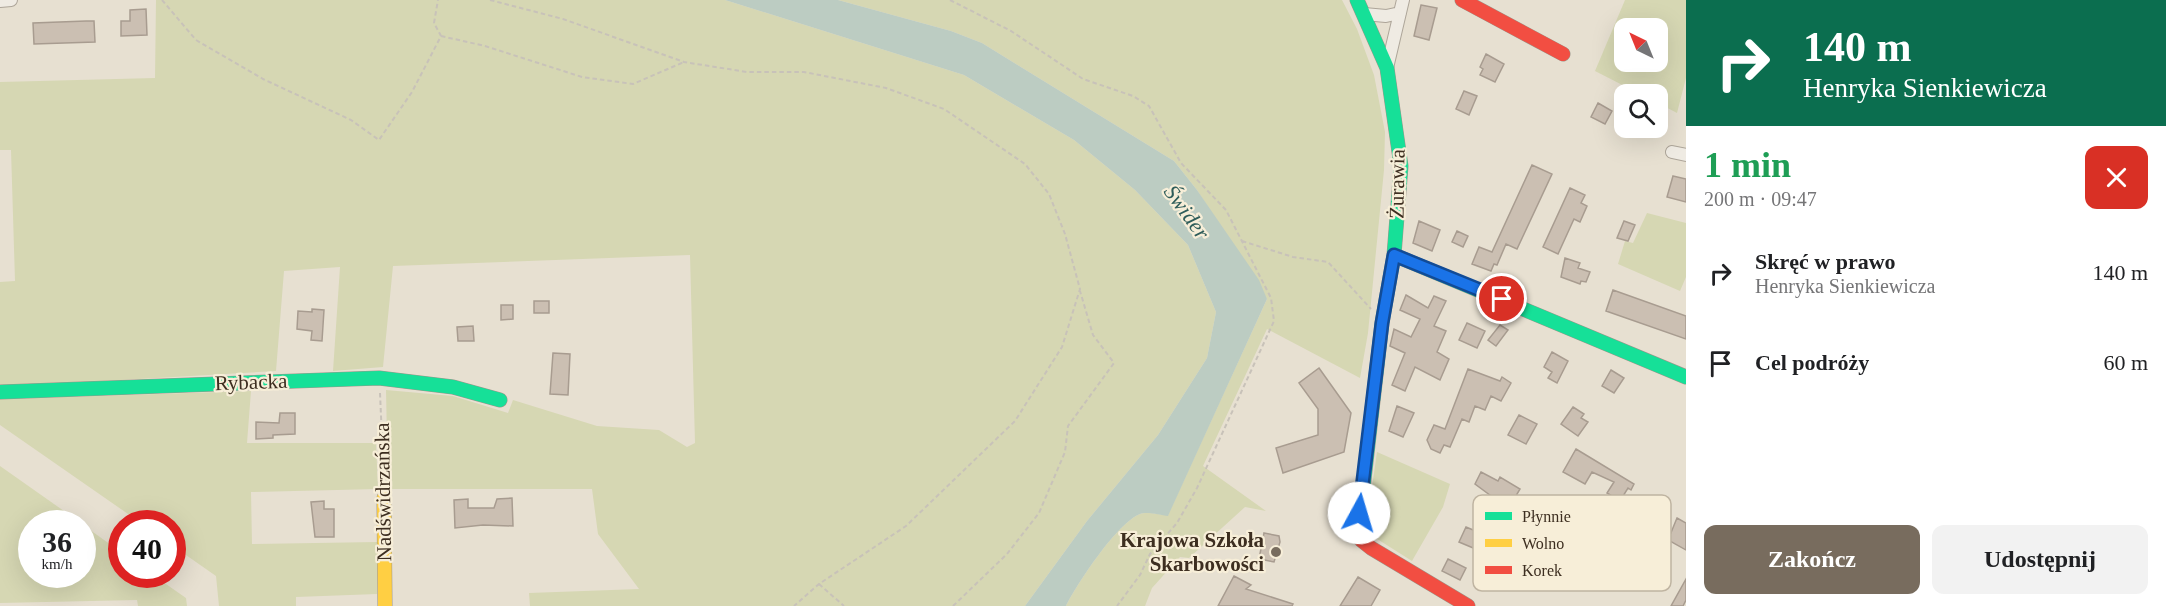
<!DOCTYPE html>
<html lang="pl">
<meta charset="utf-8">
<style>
:root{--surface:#fff;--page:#f2f2f2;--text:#202124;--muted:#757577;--accent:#786c5e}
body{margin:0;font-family:Georgia,serif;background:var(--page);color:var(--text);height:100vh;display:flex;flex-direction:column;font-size:22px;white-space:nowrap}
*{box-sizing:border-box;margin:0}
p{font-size:20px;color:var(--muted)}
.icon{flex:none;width:33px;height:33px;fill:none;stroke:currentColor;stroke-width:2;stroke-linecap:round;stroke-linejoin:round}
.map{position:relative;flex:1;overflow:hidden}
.drawer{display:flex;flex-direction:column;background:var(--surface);width:480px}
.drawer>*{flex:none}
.guide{background:#0b6e4f;color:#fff;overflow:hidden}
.needle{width:39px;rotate:317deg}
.fabs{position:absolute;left:1614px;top:18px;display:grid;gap:12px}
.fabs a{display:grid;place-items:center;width:54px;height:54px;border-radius:12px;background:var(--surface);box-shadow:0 6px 24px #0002;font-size:30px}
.speed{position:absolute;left:18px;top:510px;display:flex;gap:12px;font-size:30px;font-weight:700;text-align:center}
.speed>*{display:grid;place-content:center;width:78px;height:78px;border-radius:50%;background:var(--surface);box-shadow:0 6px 24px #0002;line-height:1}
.speed small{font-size:15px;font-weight:400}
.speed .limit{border:9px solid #d22;background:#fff;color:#111}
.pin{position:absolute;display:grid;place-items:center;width:51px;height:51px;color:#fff;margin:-26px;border:3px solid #fff;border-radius:50%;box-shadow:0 2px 6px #0007}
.me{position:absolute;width:66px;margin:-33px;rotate:6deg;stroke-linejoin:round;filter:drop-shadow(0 0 4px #0008)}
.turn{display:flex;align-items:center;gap:21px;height:126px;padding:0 18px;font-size:27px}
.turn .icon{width:78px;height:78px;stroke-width:2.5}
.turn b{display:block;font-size:42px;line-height:51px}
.round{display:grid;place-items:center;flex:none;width:63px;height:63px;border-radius:12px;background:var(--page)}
.overview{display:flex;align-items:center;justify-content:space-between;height:102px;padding:0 18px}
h1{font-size:36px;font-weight:600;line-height:45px;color:#1e9e55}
.action{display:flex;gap:12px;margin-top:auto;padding:12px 18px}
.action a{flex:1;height:69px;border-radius:12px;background:var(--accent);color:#fff;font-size:24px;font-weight:600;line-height:69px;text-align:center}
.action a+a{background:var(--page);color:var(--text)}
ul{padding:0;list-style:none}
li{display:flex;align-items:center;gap:18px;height:90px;padding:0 18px}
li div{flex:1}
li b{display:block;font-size:22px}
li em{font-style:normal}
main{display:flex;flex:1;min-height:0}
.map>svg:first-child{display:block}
.green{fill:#d6d7b3;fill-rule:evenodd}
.water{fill:#bcccc2}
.building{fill:#cbbfb2;stroke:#a89c90;stroke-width:1.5}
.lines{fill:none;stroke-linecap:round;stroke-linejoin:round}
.street-casing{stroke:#ada599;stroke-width:14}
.fast-casing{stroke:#9c958a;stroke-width:15}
.slow-casing{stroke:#9c958a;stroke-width:15}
.jam-casing{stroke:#9c958a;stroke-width:15}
.path{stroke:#c8c2b9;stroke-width:2;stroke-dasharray:4.5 3;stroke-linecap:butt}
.street{stroke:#efebe3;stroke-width:12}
.fast{stroke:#16e098;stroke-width:14}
.slow{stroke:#ffcf43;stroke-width:14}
.jam{stroke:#f24e42;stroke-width:14}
.route-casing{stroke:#114b97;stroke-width:15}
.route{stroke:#1a73e8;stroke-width:10}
.poi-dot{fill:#786c5e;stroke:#f7eed8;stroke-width:2}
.labels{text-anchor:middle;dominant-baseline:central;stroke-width:4.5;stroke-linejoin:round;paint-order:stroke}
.street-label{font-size:21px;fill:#3d2e20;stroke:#f7eed8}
.poi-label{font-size:21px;font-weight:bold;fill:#3d2e20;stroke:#f7eed8;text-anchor:end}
.water-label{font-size:22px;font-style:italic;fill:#2f5d5a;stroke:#f7eed8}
.key{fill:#f7eed8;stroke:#bfb4a1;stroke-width:1.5}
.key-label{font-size:16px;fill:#3d2e20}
</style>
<main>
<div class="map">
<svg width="1686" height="606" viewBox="0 0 1686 606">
<rect width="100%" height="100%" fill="#e7e0d1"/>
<path class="green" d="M156,0h569l239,75 110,65 61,50 53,55 28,67 -9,46 -49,77 -71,86 -62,85h-495l-1,-13 110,-4 -41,-55 -6,-45h-204l-2,-99 67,6 55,17 5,-13 84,26 62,4 28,17 8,-4 -5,-188 -297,11 -10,101 -50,4 7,-104 -56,4 -8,100 -276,16v-105l15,-1 -4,-131h-11v-68l155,-4z
M838,0h504l15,29 17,46 11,57 -1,38 -16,163 -8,45 -93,-49 -64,137 63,45 -21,-4 -56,51 -9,-1 -28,31 -7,18h-79c11,-22 51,-83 74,-92 7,-3 20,1 28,1l99,-216 -70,-109 -23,-29 -192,-118 -31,-12z
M1625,0h61v78l-9,35 -19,-10v-9h-18l-45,-23zM1624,28h34v34h-34z
M1647,213l39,10v54l-6,14 -62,-27 7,-23 8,2z
M251,391l-4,52h129l2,46 -127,3 1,52 125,-2v52l-81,3v9h-77l-3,-30 -43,-30 -1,-22 -31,-1 -141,-98v-26z
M1377,452l73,32 -7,23 -31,54 -38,-24 -6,-21z
M0,466l81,57 -49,1v50h50l1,-49 38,27 1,22 31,1 33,23 1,8h-49l-1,-6 -137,3z"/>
<path class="water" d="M725,0h113l113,31 31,12 192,118 23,29 62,90 8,19 -99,217c-8,-1 -21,-5 -28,-2 -23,9 -63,70 -74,92h-41l62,-85 71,-86 49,-77 9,-46 -28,-67 -53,-55 -61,-50 -110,-65z"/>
<path class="building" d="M1421,5l16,3 -8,32 -15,-4z
M146,9l1,26 -26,1v-15h9v-11z
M86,21h8l1,21 -61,2 -1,-21z
M1486,54l18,10 -9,18 -15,-7 3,-6 -3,-2z
M1464,91l13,5 -8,19 -13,-6z
M1598,103l14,8 -7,13 -14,-7z
M1532,165l20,9 -35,75 -11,-5 -9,21 -3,-1 -3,7 -19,-7 7,-17 13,5z
M1673,176l13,3v23l-19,-5z
M1570,188l15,7 -4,8 6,3 -7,16 -6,-3 -16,35 -15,-7z
M1419,221l21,9 -8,21 -19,-8z
M1624,221l11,4 -7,16 -11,-3z
M1457,231l11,5 -5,11 -11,-5z
M1565,258l15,5 -2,5 12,4 -4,10 -5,-1 -1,3 -19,-7z
M1613,290l73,26v23l-80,-28z
M1406,295l22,13 6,-12 12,5 -12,25 12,5 -9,21 12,7 -9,21 -25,-13 -10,24 -13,-6 13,-32 -15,-7 4,-17 17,8 9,-18 -20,-9z
M534,301h15v12h-15z
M501,305h12v14l-12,1z
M312,309l12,1 -2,31 -11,-1 1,-9 -15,-2 1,-18 14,1z
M1467,323l18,8 -8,17 -18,-8z
M1500,325l8,5 -12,16 -8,-6z
M473,326l1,15h-16l-1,-14z
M1552,352l16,9 -11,22 -9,-5 4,-6 -8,-5z
M553,353l17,1 -2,41 -18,-1z
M1319,368l32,45 -7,39 -61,21 -7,-25 42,-13v-26l-19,-26z
M1468,369l32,12 2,-4 9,6 -10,18 -10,-5 -6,14 -10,-4 -6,16 -7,-3 -12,28 -6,-2 -4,8 -9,-4 -4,-9 7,-15 11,4z
M1611,370l13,8 -10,15 -12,-7z
M1397,406l17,7 -11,24 -14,-6z
M1573,407l11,7 -3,4 7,4 -10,14 -17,-12z
M280,413h15v21l-22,1v3l-17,1v-17l23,1z
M1519,415l18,9 -11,20 -18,-9z
M1576,449l58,35 -3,6 -3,-2 -8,13 -13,-8 7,-11 -22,-10 -7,12 -22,-12z
M1481,472l17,9 2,-4 20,12 -7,12 -7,-4 -4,7 -27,-20z
M512,498l1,28 -30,-1 -28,3 -1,-28 14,-1v9h26l3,-9z
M324,501v8h10v28h-19l-4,-35z
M1677,518l9,5v27l-18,-10z
M1466,527l19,8 -7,15 -19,-8z
M1264,533l15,3 1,6 -6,20 -15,-3z
M1448,559l18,9 -6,12 -18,-9z
M1234,576l17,9 -5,4 47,15 -1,2h-74z
M1358,577l22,13 -9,16h-31z
M1686,579v21l-3,6h-12z"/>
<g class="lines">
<defs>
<path id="street" d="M0,1l11,-1
M1364,14l22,2 14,-3
M1387,68l16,-68
M1672,152l14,3"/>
<path id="fast" d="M1357,0l30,68 14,98 -7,89 -12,68 -23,200
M1394,255l292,122
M0,392l379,-14 74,9 47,13"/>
<path id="slow" d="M384,498l1,108"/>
<path id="jam" d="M1462,0l101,54
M1359,523l2,17 10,8 97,58"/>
</defs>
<use href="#street" class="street-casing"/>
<use href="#fast" class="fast-casing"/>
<use href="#slow" class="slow-casing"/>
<use href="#jam" class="jam-casing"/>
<path class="path" d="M162,0l34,40 67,39 88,41 28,20 33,-48 29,-56 -7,-13 4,-23
M490,0l73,19 121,43 63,10h57l82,16 58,21 81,55 24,30 16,40 15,55 -18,58 -47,74 -109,105 -87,58 -25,22
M950,0l61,31 72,48 50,17 16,10 32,57 45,47 45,88 3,23 -77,167 -20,35 -27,31 -10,21 -23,31
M441,36l44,10 97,31 51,7 51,-22
M1242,241l51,16 35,5 43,47
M380,393l4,91
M819,584l25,22
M953,606l54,-52 32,-41 26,-61 3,-26 46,-63 -21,-28 -13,-44"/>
<use href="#street" class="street"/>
<use href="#fast" class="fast"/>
<use href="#slow" class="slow"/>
<use href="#jam" class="jam"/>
</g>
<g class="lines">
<defs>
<path id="route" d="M1359,513l23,-190 12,-68 108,44"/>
</defs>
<use href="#route" class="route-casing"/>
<use href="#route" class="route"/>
</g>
<circle class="poi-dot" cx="1276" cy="552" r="6"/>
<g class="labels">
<g class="street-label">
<text transform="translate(1397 184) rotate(-89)">Żurawia</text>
<text transform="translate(251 382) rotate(-2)">Rybacka</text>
<text transform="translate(383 492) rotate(-91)">Nadświdrzańska</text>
</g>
<g class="poi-label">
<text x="1264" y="540">Krajowa Szkoła<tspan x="1264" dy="24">Skarbowości</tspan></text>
</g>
<g class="water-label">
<text transform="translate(1187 212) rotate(54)">Świder</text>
</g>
</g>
<rect x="1473" y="495" width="198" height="96" rx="9" class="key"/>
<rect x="1485" y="512" width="27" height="8" fill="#16e098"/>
<rect x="1485" y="539" width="27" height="8" fill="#ffcf43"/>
<rect x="1485" y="566" width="27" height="8" fill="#f24e42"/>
<g class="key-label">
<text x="1522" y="522">Płynnie</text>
<text x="1522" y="549">Wolno</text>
<text x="1522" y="576">Korek</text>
</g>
</svg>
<div class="fabs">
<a><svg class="needle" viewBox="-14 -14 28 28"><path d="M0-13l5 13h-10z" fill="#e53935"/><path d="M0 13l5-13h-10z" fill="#757577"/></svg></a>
<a><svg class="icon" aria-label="search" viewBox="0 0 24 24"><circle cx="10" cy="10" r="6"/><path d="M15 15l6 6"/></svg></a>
</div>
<div class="speed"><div>36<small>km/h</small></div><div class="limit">40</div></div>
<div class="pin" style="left:1502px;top:299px;background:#d93025"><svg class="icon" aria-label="arrive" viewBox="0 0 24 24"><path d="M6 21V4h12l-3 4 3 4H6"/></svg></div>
<svg class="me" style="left:1359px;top:513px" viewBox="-20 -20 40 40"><circle r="19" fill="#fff"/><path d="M0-13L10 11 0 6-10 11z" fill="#1a73e8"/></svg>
</div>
<section class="drawer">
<div class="guide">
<div class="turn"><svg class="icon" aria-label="right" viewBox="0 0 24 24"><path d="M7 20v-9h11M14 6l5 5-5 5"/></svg><div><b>140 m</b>Henryka Sienkiewicza</div></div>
</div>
<div class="overview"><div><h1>1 min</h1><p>200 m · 09:47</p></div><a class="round" style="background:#d93025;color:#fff"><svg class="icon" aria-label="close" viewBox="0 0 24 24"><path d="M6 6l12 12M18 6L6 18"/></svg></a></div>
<ul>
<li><svg class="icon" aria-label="right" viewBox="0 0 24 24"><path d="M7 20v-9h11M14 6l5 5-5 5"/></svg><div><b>Skręć w prawo</b><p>Henryka Sienkiewicza</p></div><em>140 m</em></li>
<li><svg class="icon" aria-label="arrive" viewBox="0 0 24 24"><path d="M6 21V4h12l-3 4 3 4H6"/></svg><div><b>Cel podróży</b></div><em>60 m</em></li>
</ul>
<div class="action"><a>Zakończ</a><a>Udostępnij</a></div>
</section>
</main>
